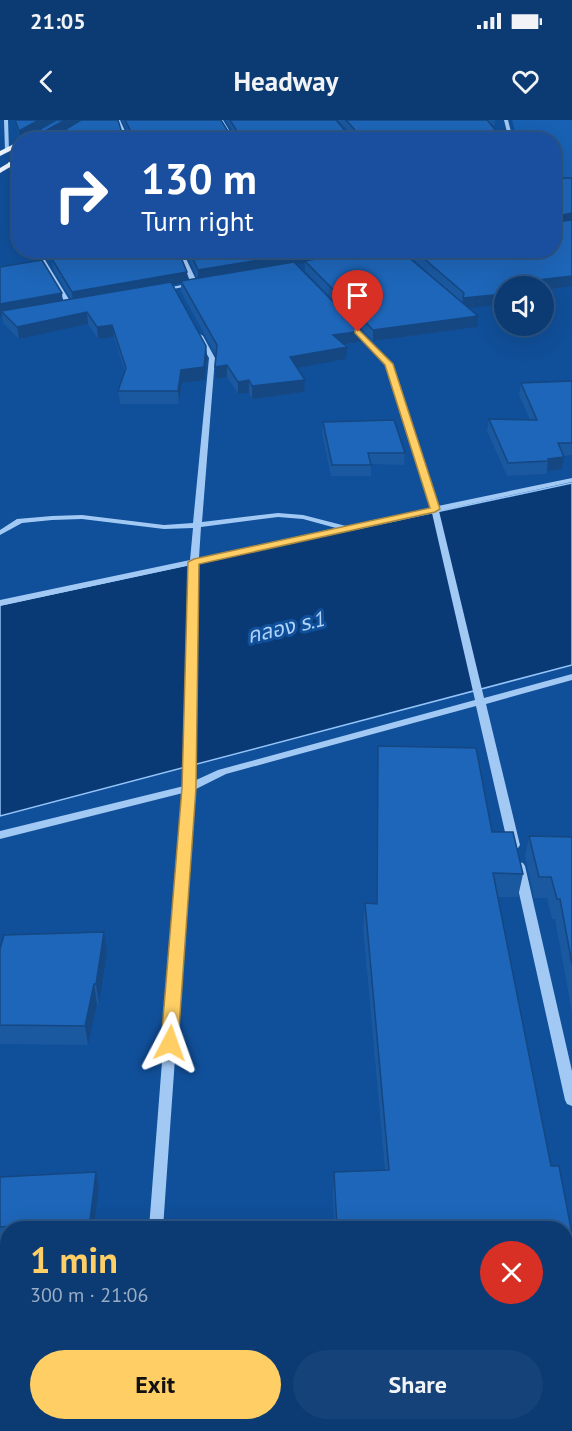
<!DOCTYPE html>
<meta charset="utf-8">
<style>
:root{--surface:#0c3b73;--page:#154278;--text:#f1f3f6;--muted:#9aadc4;--line:#2c5585;--accent:#ffcf65}
body{margin:0;font-family:"PT Sans","Noto Sans Thai",sans-serif;background:var(--page);color:var(--text);height:100vh;display:flex;flex-direction:column;font-size:22px;white-space:nowrap}
*{box-sizing:border-box;margin:0}
p{font-size:20px;color:var(--muted)}
.icon{flex:none;width:33px;height:33px;fill:none;stroke:currentColor;stroke-width:2;stroke-linecap:round;stroke-linejoin:round}
.map{position:relative;flex:1;overflow:hidden}
.details{position:absolute;left:0px;top:1101px;width:573px;height:210px;display:flex;flex-direction:column;background:var(--surface);border-radius:24px 24px 0 0;box-shadow:0 6px 24px #0002,0 0 0 2px var(--line)}
.details>*{flex:none}
.guide{position:absolute;left:12px;top:12px;width:549px;height:126px;border-radius:24px;box-shadow:0 6px 24px #0002,0 0 0 2px var(--line);background:#1a4fa0;color:#fff;overflow:hidden}
.tools{position:absolute;left:494px;top:156px;display:grid;gap:12px}
.tools a{display:grid;place-items:center;width:60px;height:60px;border-radius:50%;background:var(--surface);box-shadow:0 6px 24px #0002,0 0 0 2px var(--line);font-size:30px}
.pin{position:absolute;display:grid;place-items:center;width:51px;height:51px;color:#fff;margin:-62px -26px;border-radius:50% 50% 50% 0;rotate:-45deg;box-shadow:0 0 6px #0007}
.pin .icon{rotate:45deg}
.me{position:absolute;width:66px;margin:-33px;rotate:4deg;stroke-linejoin:round;filter:drop-shadow(0 0 4px #0008)}
.turn{display:flex;align-items:center;gap:21px;height:126px;padding:0 30px;font-size:27px}
.turn .icon{width:78px;height:78px;stroke-width:2.5}
.turn b{display:block;font-size:42px;line-height:51px}
.round{display:grid;place-items:center;flex:none;width:63px;height:63px;border-radius:32px;background:var(--page)}
.head{display:flex;align-items:center;justify-content:space-between;height:102px;padding:0 30px}
h1{font-size:36px;font-weight:800;line-height:45px;color:var(--accent)}
.action{display:flex;gap:12px;margin-top:auto;padding:12px 30px}
.action a{flex:1;height:69px;border-radius:36px;background:var(--accent);color:#111;font-size:24px;font-weight:800;line-height:69px;text-align:center}
.action a+a{background:var(--page);color:var(--text)}
.status{display:flex;justify-content:space-between;align-items:center;height:42px;padding:0 30px;background:var(--surface);direction:ltr}
.status svg{height:16px;fill:currentColor}
header{display:flex;justify-content:space-between;align-items:center;height:78px;padding:0 30px;background:var(--surface);font-size:27px;font-weight:800}
.map>svg:first-child{display:block}
.green{fill:#1861b4}
.water{fill:#093a75;stroke:#94c4f8;stroke-width:1.5}
.lines{fill:none;stroke-linecap:round;stroke-linejoin:round}
.minor{fill:#a2c9f4;fill-rule:evenodd}
.major{fill:#eff6ff;fill-rule:evenodd}
.wall{fill:#1a589f;fill-rule:evenodd}
.shaded-wall{fill:#154782}
.building{fill:#1e66b9;stroke:#154782;stroke-width:1.5}
.route{fill:#ffcf65;stroke:#a68742;stroke-width:1.5}
.labels{text-anchor:middle;dominant-baseline:central;stroke-width:6;stroke-linejoin:round;paint-order:stroke}
.water-label{font-size:21px;font-style:italic;fill:#afd3fb;stroke:#104f99}
</style>
<div class="status"><b>21:05</b><svg viewBox="0 0 49 12"><path d="M0 12V9h3v3zM5 12V6h3v6zM10 12V3h3v9zM15 12V0h3v12zM26 1h20v11H26zM47 4h2v5h-2z"/></svg></div>
<header><svg class="icon" aria-label="back" viewBox="0 0 24 24"><path d="M15 5l-7 7 7 7"/></svg>Headway<svg class="icon" aria-label="heart" viewBox="0 0 24 24"><path d="M12 20l-8-8c-3-5 5-10 8-4 3-6 11-1 8 4z"/></svg></header>
<div class="map">
<svg width="572" height="1311" viewBox="0 0 572 1311">
<rect width="100%" height="100%" fill="#104f99"/>
<path class="green" d="M512,0h60v68l-18,1v-49l-37,-1z"/>
<path class="water" d="M572,363v182l-572,151v-211z"/>
<g class="lines">
<path class="minor" d="M4,0h4l1,30 -2,1 -2,-1z
M116,0h4l9,20h-4z
M219,0h4l12,20h-4z
M504,0h4l5,20h-4z
M8,42l4,1 8,23v11l-2,-1z
M34,130h5l34,56 -1,1 -5,-1z
M177,130h5l16,34 -40,8v-2l33,-7z
M310,130h5l8,14h-4z
M352,203l40,41 46,142 134,-28v4l-133,29 45,187 88,-24v6l-86,24 34,141 -2,3h-8l-2,-3 -32,-139 -250,68 -32,16 -31,438h-14l34,-435 -183,46v-8l184,-45 6,-221 -190,41v-6l190,-40 3,-32 -29,1 -82,-10 -30,1 -30,3 -22,12v-5l17,-11 35,-3 30,-1 82,10 29,-2 16,-165 -12,-22 3,-2 3,2 12,22 -13,164 76,-9 25,2 43,11 85,-18 -45,-143 -36,-39 -1,-1zM432,393l43,187 -257,70 -24,11 4,-218zM278,397l25,2 33,9 -137,30 2,-31z
M519,742l4,1 2,3 47,205v35l-5,-2 -2,-4 -52,-234 2,-3z
M133,1304h16l-1,7h-16z"/>
<path class="major" d="M20,21v5l-20,10v-5z
M20,36v5l-20,12v-5z"/>
</g>
<path class="wall" d="M14,0h41l-25,14h2l24,-14h62l4,13 6,-1 -6,-12h99l8,13h5l-8,-13h110l11,13h3l-12,-13h157v5h-3l12,15h-482v-2l-2,1zM80,1l-22,13h-2l3,-2z
M572,58v108l-29,4v-4h-39v18l-36,4 9,19 -104,14 -68,-70v-8l-8,1 64,78 -17,3 2,14 -49,8 8,13 -1,12 -52,7 -3,-6 -11,1 -11,-17 -11,2v-24l-35,-63v-9l-8,2 33,61 1,12 -2,22 -23,3 -3,21h-59l-2,-13 7,-19 -11,-35 -16,2 -10,-15 -69,15 -16,-16 -1,-7 -2,1v-50l63,33 8,-1 -18,-30 -1,-10 5,-1 -2,-8h123l10,30 9,-2 -12,-28h129v9l9,-1 -5,-8h82l56,48 -53,-48h151z
M572,261v74l-8,1 -2,13 -15,2 -1,3 -39,2 -20,-45 2,-12 41,1 -11,-25 2,-12z
M323,302l82,31 -1,12 -33,-1v12h-40l-9,-43z
M378,626l114,86 31,42 -5,23h-20l53,269 21,68v124l-6,1v-131h-232l-1,-34 1,-22 51,-2 -22,-243 2,-24 11,1 1,-134z
M529,716l43,1v176l-17,-94h-3l-5,-21h-13l-9,-42z
M104,812l3,20 -8,52h-2l-9,41 -88,-1v-95z
M96,1052l3,15 -5,41h-86v13h-8v-64z"/>
<path class="shaded-wall" d="M39,0h16l-33,18 -1,-4 1,4 -2,1 -1,-8z
M65,0h16l-33,18 -2,-5 1,-3z
M572,93v9l-18,5v-10z
M324,130h49l-49,10z
M314,131v10h-9v2l-107,17v-10z
M187,152l1,10 -7,-1v2l-108,20 -1,-11z
M572,156v10l-29,4v-4h-39v18l-42,5 1,-11 41,-14z
M62,173l1,11 -62,7 1,5 -2,1v-13z
M87,192l1,12 -69,15 -2,-12z
M478,196l-1,11 -104,14v-11z
M112,205l2,12 -16,2 -1,-12z
M362,211l-1,11 -28,4v-11z
M206,226l1,12 -2,22 -23,3 -3,21 -1,-13 3,-21z
M347,227l-1,12 -56,10v-12z
M227,245v12l-11,2 -1,-12z
M249,260v13l-11,1v-12z
M305,260l-1,12 -52,7v-13z
M564,337l-2,12 -15,2 1,-12z
M104,812l3,20 -8,52 -3,-20z
M94,864l3,20 -9,41 -3,-19z
M96,1052l3,15 -5,41h-2l-2,-8z"/>
<path class="building" d="M15,0h24l-20,11z
M56,0h9l-18,10 -1,3 12,1 23,-14h37l4,13 9,-1 -6,-12h96l8,13h7l1,-2 -7,-11h106l11,13h8v-3l-9,-10h141l17,20h-481l-2,-6h11z
M554,58h18v35l-18,4z
M554,98l1,4 17,-2v56l-68,8 3,2h-3v8l-41,4 1,-5 -50,-43h140z
M57,130h121l9,22 -115,20 -20,-33 9,-1z
M189,130h125v1l-116,19z
M366,130h34l78,66 -105,14 -68,-69z
M42,140l20,33 -62,11v-37z
M294,142l68,69 -29,4 14,12 -57,10 15,23 -53,6 -3,-6 -11,2 -11,-17 -12,2 2,-22 -36,-64z
M171,162l35,64 -2,21 -23,3 -3,21h-60l8,-23 -14,-43 -15,2 -10,-15 -70,15 -16,-16z
M572,261v62h-14l6,14 -16,2v2l-40,2 -19,-44 48,1 -16,-37z
M394,300l11,33h-37l3,12h-39l-9,-43z
M378,626l98,2 16,84h21l10,42 -30,-1 58,293h8l13,68v104l-6,1v-111h-229l-3,-56 55,-2 -24,-267 12,1z
M529,716l43,1v127l-12,-65h-3l-6,-22h-12z
M104,812l-8,52h-2l-9,42 -85,-1v-76l4,-14z
M96,1052l-6,48 -90,7v-50z
M240,1304v7h-69z"/>
<path class="route" d="M358,209l35,35 47,145 -5,3 -236,52 -3,224 -18,255 -2,5 -6,2 -6,-2 -3,-5 21,-255 6,-226 6,-3 236,-51 -45,-143 -30,-32v-3z"/>
<g class="labels">
<g class="water-label">
<text transform="translate(286 507) rotate(-13)">คลอง ร.1</text>
</g>
</g>
</svg>
<div class="tools">
<a><svg class="icon" aria-label="sound" viewBox="0 0 24 24"><path d="M4 9h4l5-4v14l-5-4H4zM17 9q2 3 0 6"/></svg></a>
</div>
<div class="pin" style="left:358px;top:212px;background:#d93025"><svg class="icon" aria-label="arrive" viewBox="0 0 24 24"><path d="M6 21V4h12l-3 4 3 4H6"/></svg></div>
<svg class="me" style="left:170px;top:923px" viewBox="-20 -20 40 40"><path d="M0-17L14 15 0 8-14 15z" fill="#ffcf65" stroke="#fff" stroke-width="4"/></svg>
<div class="guide">
<div class="turn"><svg class="icon" aria-label="right" viewBox="0 0 24 24"><path d="M7 20v-9h11M14 6l5 5-5 5"/></svg><div><b>130 m</b>Turn right</div></div>
</div>
<section class="details">
<div class="head"><div><h1>1 min</h1><p>300 m · 21:06</p></div><a class="round" style="background:#d93025;color:#fff"><svg class="icon" aria-label="close" viewBox="0 0 24 24"><path d="M6 6l12 12M18 6L6 18"/></svg></a></div>
<div class="action"><a>Exit</a><a>Share</a></div>
</section>
</div>
